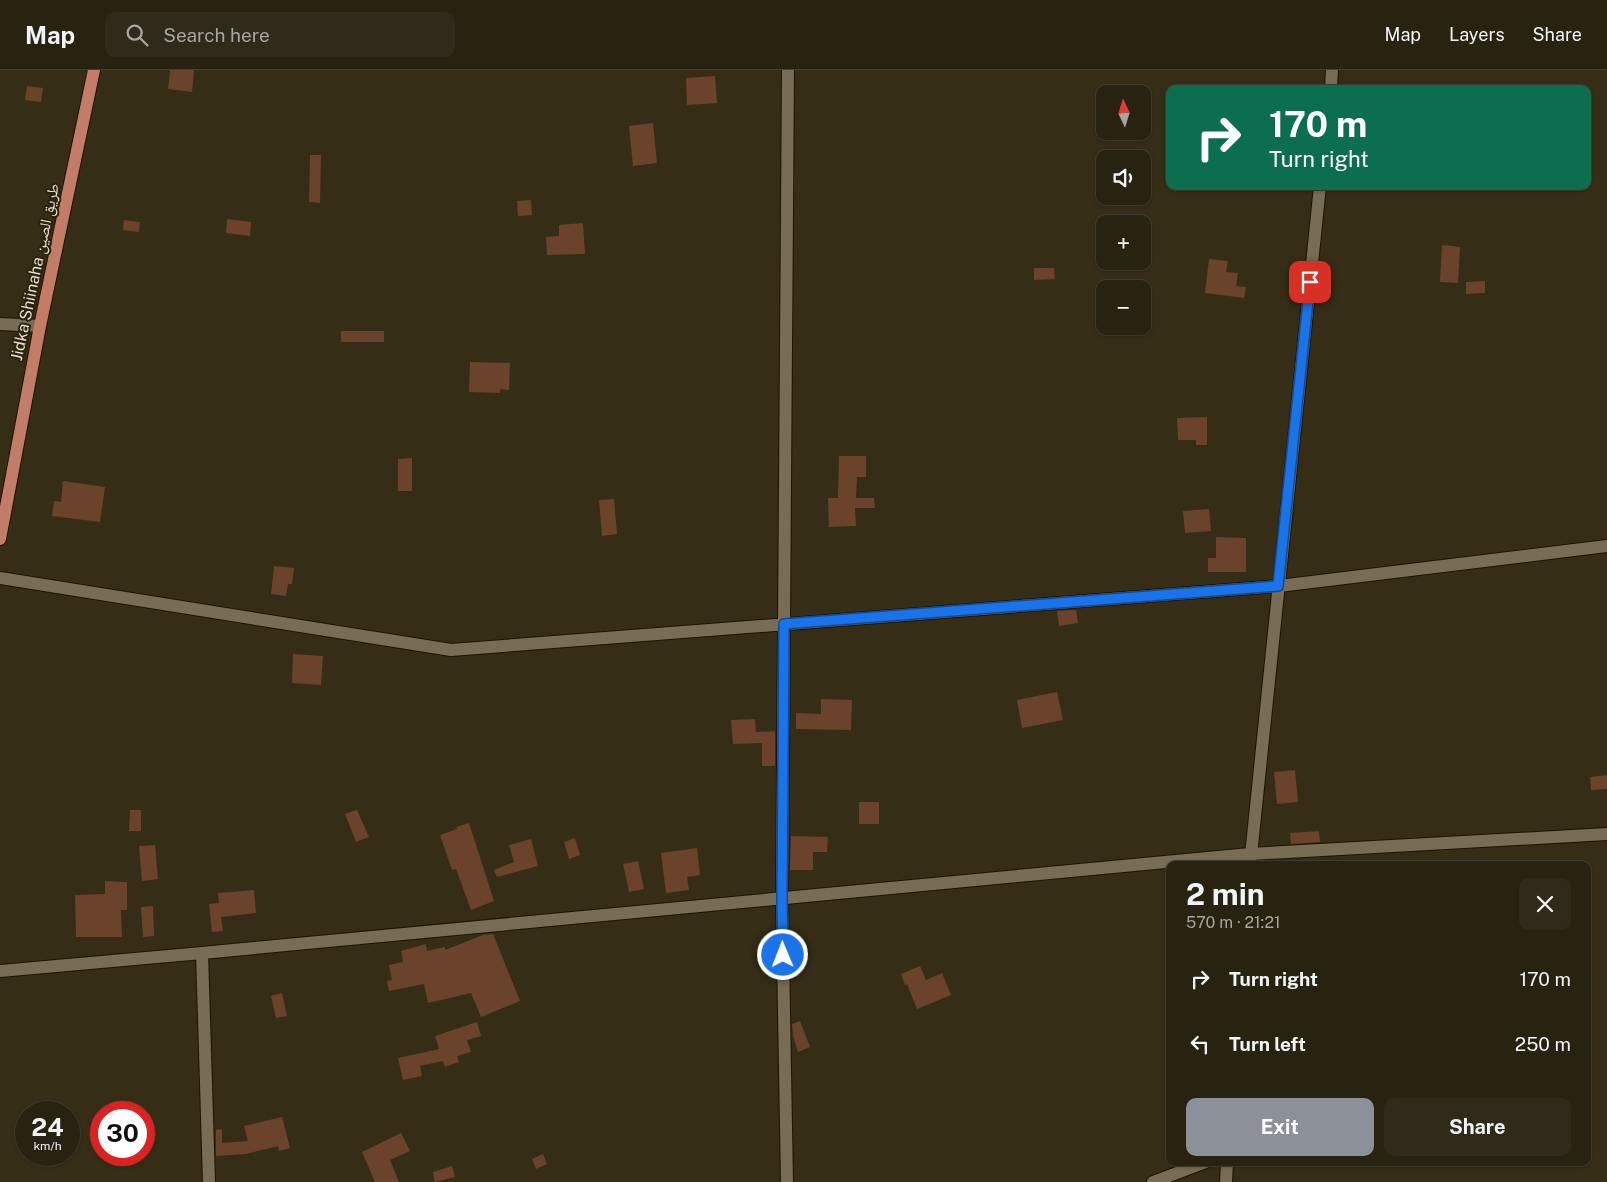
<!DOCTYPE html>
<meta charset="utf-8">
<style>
:root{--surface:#282211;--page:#302a1a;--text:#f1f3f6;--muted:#a5a49f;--line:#443f31;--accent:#8c9099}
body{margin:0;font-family:"Public Sans","Noto Naskh Arabic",sans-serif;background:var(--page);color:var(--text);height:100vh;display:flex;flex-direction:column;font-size:19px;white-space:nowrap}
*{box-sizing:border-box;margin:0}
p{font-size:16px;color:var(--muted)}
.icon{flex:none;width:28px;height:28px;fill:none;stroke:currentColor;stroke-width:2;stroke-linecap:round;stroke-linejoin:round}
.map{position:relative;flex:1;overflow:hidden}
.sheet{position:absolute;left:1166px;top:791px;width:425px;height:305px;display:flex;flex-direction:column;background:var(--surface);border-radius:10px;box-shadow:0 1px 4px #0004,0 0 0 1px var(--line)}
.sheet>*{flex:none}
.banner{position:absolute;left:1166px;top:15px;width:425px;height:105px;border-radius:10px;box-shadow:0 1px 4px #0004,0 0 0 1px var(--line);background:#0b6e4f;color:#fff;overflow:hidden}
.needle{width:32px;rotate:356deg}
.controls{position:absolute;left:1096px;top:15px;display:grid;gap:10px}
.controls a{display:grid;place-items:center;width:55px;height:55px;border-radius:10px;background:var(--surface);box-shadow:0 1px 4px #0004,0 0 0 1px var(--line);font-size:25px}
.speed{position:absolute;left:15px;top:1031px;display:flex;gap:10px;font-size:25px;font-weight:700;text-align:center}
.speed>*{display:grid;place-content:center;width:65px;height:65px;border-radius:50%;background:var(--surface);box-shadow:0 1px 4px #0004,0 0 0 1px var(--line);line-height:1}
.speed small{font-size:12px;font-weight:400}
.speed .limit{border:8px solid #d22;background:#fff;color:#111}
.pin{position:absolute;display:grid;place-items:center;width:42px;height:42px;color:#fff;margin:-21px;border-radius:10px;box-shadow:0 2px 8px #0006}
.me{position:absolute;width:55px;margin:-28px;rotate:359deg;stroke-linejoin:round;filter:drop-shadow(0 0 4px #0008)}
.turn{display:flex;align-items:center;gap:18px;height:105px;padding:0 20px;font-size:22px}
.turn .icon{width:65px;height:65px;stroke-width:2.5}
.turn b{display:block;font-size:35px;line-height:42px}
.round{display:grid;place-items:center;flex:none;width:52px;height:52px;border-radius:10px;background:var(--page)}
.overview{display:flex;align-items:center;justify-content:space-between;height:85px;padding:0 20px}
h1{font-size:30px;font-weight:700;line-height:38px}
.primary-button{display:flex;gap:10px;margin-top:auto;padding:10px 20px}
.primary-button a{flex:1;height:58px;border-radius:10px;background:var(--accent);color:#fff;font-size:20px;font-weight:700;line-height:58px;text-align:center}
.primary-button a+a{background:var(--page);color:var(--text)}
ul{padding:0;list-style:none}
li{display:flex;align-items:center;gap:15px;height:65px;padding:0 20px}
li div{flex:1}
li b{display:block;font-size:19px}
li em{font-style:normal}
header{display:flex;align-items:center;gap:30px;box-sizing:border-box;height:70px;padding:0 25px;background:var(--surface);border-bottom:1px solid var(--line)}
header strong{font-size:24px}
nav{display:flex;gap:28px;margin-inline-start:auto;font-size:18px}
.search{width:350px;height:45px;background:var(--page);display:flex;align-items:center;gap:12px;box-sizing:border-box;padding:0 18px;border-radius:10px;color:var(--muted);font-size:19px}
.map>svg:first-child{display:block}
.building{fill:#6b422b}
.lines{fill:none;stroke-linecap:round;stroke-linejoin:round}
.minor-casing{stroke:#1e1502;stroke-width:14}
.major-casing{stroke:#1e1502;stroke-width:14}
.minor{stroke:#776c54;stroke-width:12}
.major{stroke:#c37c68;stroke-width:12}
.route-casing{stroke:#114b97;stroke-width:12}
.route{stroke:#1a73e8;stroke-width:9}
.labels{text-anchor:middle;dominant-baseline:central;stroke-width:4;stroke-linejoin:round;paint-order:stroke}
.street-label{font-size:16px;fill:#e6e0d3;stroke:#2c230d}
</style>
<header>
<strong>Map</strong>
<div class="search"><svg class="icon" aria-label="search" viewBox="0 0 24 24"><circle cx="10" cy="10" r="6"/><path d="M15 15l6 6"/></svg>Search here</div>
<nav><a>Map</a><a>Layers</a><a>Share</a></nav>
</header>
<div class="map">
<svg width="1607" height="1112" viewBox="0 0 1607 1112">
<rect width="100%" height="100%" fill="#362d17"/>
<path class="building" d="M170,0h24l-2,22 -24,-3z
M715,6l2,27 -30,2 -1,-27z
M27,16l16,2 -2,14 -16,-2z
M653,53l4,40 -24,3 -4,-40z
M310,85h11l-1,48 -11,-1z
M531,130l1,15 -14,1 -1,-15z
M227,149l24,3 -1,14 -24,-3z
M124,150l16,2 -1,10 -16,-2z
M583,153l2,31 -38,1 -1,-18 13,-1v-11z
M1442,175l18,2 -2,36 -18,-1z
M1209,189l19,2 -2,11 12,1 -2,13 10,1 -2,11 -39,-5z
M1034,198h20l1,11 -21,1z
M1485,211v12l-19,1v-12z
M341,261h43v11h-43z
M470,292l40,1 -1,27 -9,-1v4l-31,-1z
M1207,347v28h-11v-5h-18l-1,-22z
M839,386h27v21h-9l-1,21h18l1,10h-20l1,18 -27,1 -1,-29h10z
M412,388v33h-14v-32z
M63,411l42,6 -5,35 -48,-6 2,-15 7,1z
M614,429l3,35 -15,2 -3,-36z
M1209,439l2,22 -26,2 -2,-22z
M1216,467l30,1v34h-38v-14h8z
M274,496l20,2 -2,16h-4l-2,12 -15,-2z
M1076,540l2,13 -19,3 -2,-15z
M293,584l30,2 -2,29 -29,-2z
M1057,622l6,28 -41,8 -5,-28z
M821,629l31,1 -1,30 -55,-1v-16l25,1z
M755,649l1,13 19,-1v35h-13v-23l-29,1 -2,-24z
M1295,700l3,32 -21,2 -3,-32z
M1607,705v14l-16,1 -1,-13z
M859,732h20v22h-20z
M130,740h11v21h-12z
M357,740l12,27 -13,5 -11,-28z
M469,753l25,78 -23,9 -15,-41 -4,1 -12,-35 17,-6 -1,-2z
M1319,761l1,11 -29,2 -1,-11z
M791,766l37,1 -1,15h-14v18h-23z
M575,768l5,17 -11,4 -5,-17z
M531,769l7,27 -41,11 -3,-7 20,-8 -5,-17z
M155,775l3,34 -16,2 -3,-35z
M697,778l3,27 -13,2 2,13 -23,3 -5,-40z
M638,791l6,28 -15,3 -6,-28z
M105,811l22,1v28h-6l1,27h-46l-1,-42 30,-1z
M254,820l2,23 -35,4 2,14 -11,1 -3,-28 10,-1 -1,-10z
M153,836l1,30 -11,1 -2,-30z
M493,864l27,67 -39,16 -10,-24 -43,10 -4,-19 -35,7 -2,-10 5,-1 -3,-15 14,-3 -2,-11 25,-7 1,7 18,-4v3l38,-15z
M920,896l6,14 16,-7 9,22 -34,14 -10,-25 -2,1 -4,-11z
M282,923l5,23 -11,2 -5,-22z
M800,951l10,26 -12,5 -5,-16 -1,-12z
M477,952l4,14 -14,4 4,12 -14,4 2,6 -14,5 -2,-6 -23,5 2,10 -19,4 -5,-22 41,-9 -4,-13z
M282,1047l8,31 -11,3 -1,-5 -32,8 -30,2v-26l6,-1v14l26,-2 -4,-15z
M401,1063l9,18 -20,9 9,22h-24l-13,-30z
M543,1084l4,10 -11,5 -4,-10z
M452,1096l3,11 -20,5 -2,-10z"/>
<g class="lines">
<defs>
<path id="minor" d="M1331,19l1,-19
M0,254l40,2
M0,508l451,72 828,-64 328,-40
M1250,795l70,-679
M202,883l7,229
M0,901l202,-18 1048,-99 357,-20
M787,1112l-5,-283 6,-829
M1153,1112l53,-20
M1226,1112l1,-20"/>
<path id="major" d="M0,469l40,-213 54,-256"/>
</defs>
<use href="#minor" class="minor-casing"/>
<use href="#major" class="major-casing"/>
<use href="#minor" class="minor"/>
<use href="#major" class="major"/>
</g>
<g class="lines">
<defs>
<path id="route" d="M783,885l-1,-56 2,-275 494,-38 32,-304"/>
</defs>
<use href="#route" class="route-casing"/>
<use href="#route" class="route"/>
</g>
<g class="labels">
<g class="street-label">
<text transform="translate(35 202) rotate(-78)">Jidka Shiinaha طريق الصين</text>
</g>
</g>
</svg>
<div class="controls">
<a><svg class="needle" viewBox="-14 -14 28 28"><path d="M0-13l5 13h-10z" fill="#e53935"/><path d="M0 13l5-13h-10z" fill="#a5a49f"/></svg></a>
<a><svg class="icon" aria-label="sound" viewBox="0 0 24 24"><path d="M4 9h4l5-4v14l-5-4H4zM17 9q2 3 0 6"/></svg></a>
<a>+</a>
<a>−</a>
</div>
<div class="speed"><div>24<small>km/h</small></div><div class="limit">30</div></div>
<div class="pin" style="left:1310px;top:212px;background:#d93025"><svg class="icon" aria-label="arrive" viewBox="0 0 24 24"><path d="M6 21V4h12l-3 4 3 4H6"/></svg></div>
<svg class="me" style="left:783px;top:885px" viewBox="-20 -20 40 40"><circle r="17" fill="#1a73e8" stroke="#fff" stroke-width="3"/><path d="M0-11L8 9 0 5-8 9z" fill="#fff"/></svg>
<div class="banner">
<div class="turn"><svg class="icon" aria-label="right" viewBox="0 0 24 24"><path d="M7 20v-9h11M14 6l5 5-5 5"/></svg><div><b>170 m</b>Turn right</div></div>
</div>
<section class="sheet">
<div class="overview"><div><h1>2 min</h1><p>570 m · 21:21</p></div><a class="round"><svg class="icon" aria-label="close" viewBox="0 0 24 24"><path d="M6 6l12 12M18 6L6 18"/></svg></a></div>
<ul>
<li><svg class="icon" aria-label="right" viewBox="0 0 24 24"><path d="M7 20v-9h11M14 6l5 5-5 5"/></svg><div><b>Turn right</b></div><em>170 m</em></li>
<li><svg class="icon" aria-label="left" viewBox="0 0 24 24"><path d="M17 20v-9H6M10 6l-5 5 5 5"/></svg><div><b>Turn left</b></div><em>250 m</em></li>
</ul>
<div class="primary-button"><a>Exit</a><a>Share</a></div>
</section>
</div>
